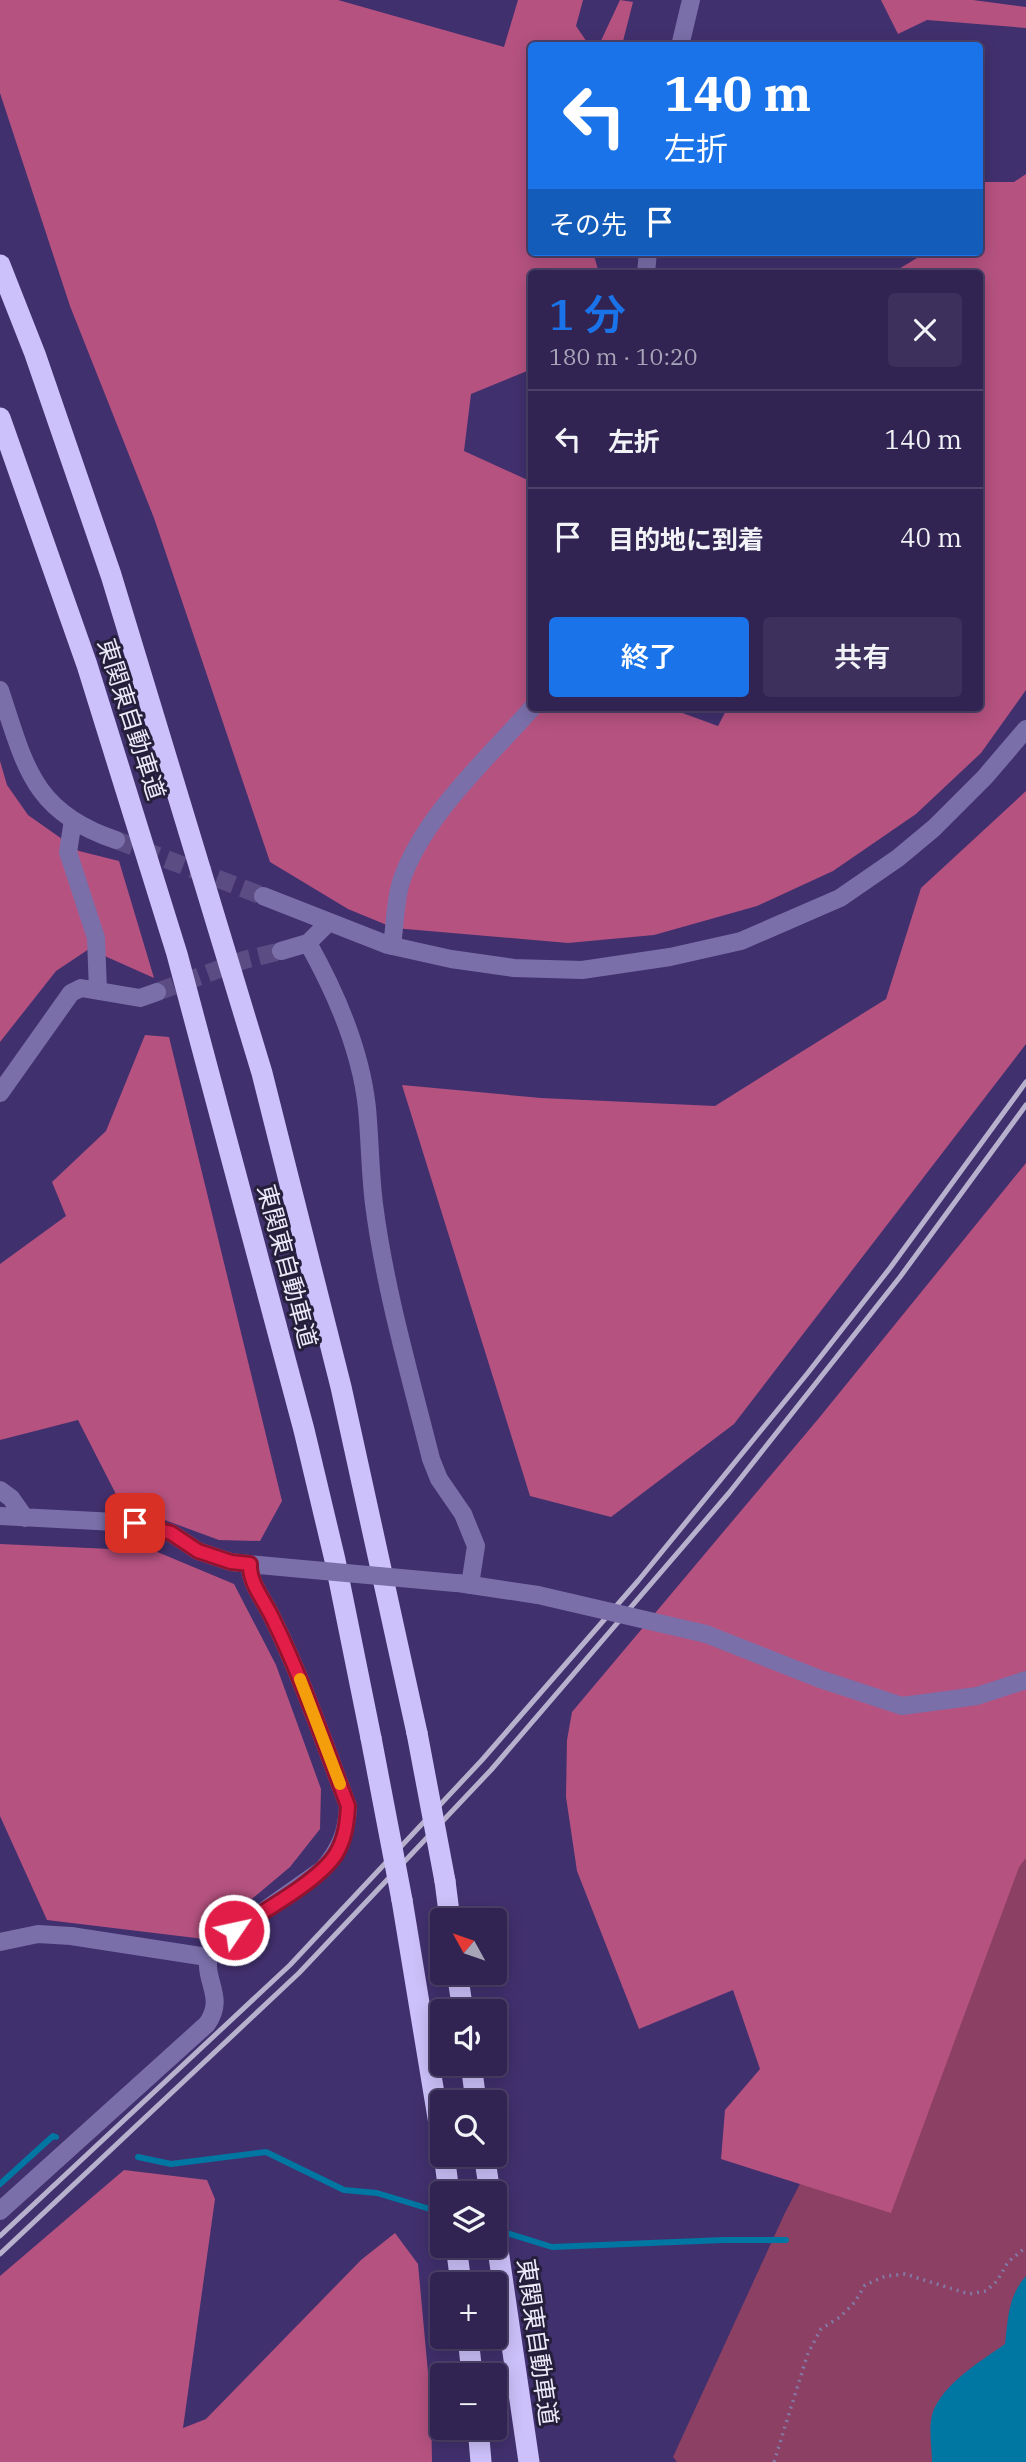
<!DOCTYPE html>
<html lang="ja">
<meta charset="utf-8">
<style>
:root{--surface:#312452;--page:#3d305c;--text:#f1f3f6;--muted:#a8a4b8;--line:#4c4169;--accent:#1a73e8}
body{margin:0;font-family:"IBM Plex Serif","Noto Sans JP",serif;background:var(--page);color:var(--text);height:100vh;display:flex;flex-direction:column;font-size:26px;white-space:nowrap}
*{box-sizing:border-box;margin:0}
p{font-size:23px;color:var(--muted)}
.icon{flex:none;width:38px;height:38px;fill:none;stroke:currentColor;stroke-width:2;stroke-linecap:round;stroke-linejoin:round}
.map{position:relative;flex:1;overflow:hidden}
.drawer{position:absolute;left:528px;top:270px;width:455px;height:441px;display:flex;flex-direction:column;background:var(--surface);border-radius:7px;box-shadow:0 4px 18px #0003,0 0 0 2px var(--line)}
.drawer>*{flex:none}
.hud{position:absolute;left:528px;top:42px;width:455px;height:214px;border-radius:7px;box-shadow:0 4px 18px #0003,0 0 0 2px var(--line);background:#1a73e8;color:#fff;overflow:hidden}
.needle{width:46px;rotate:310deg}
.fabs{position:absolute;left:430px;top:1908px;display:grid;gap:14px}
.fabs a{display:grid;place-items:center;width:77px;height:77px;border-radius:7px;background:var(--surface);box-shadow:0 4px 18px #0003,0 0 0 2px var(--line);font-size:35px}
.pin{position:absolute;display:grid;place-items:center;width:60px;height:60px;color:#fff;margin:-30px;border-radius:14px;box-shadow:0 4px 10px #0006}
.me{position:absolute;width:77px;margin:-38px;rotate:56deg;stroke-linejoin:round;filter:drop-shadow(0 0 5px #0008)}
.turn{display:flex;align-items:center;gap:24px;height:147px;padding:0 21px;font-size:32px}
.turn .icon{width:91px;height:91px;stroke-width:2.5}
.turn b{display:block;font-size:49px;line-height:60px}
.then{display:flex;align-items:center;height:66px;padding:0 21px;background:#0003;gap:14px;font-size:26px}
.round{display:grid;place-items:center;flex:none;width:74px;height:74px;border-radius:7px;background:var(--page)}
.head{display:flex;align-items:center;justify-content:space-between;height:119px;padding:0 21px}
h1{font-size:42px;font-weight:600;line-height:52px;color:var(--accent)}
.button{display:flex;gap:14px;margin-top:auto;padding:14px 21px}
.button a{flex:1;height:80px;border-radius:7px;background:var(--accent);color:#fff;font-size:28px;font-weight:600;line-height:80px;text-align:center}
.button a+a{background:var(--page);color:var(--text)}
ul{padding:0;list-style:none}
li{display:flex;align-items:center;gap:21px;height:98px;padding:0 21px;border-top:2px solid var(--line)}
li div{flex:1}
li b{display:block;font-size:26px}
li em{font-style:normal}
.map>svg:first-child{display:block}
.green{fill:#8c4063}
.forest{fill:#b55280}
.water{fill:#0076a2}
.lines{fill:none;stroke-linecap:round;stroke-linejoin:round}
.stream{stroke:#0076a2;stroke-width:6}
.minor-tunnel{stroke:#5b4c83;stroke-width:18;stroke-dasharray:18 9;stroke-linecap:butt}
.path{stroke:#8479a5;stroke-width:3.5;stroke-dasharray:2 5;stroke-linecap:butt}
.minor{stroke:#7b6faa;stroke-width:18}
.highway{stroke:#ccc1fa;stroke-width:21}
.rail{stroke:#b7b1ce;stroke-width:5}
.minor-bridge{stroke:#7b6faa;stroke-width:18}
.highway-bridge{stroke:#ccc1fa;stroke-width:21}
.route-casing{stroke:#92132f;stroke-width:18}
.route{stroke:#e11d48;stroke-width:12}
.slow{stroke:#f59e0b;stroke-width:12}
.labels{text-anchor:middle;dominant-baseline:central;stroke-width:6;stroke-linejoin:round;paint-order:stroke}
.street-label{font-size:24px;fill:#eceaf9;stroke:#261f3b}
</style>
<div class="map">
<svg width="1026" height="2462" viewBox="0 0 1026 2462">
<rect width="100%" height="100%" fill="#41306e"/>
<path class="green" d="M1026,1756v706h-349l-4,-5 111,-242 232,-452z"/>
<path class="forest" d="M0,0h338l166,47 14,-47h65l-7,26 13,19 -57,1v206h61l6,21h-67v96l-61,25 -7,57 68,31v225h134l52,19 10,-19h252v-434h-88l35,-21h53v-70h34l12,-8v516l-45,63 -65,61 -83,57 -76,35 -103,29 -86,8 -174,-15 -46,-19 -78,-47 -116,-344 -84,-212 -70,-213z
M620,0l13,2 -11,43h-23z
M881,0h92l53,7v21l-99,-8 -29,14z
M0,761l7,24 21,30 51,36 40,10 35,117 -65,-29 -33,22 -56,71z
M1026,791v253l-292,380 -123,93 -81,-21 -128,-411 139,13 174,8 171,-107 35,-111z
M145,1035l24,2 113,464 -22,40 -41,-1 -98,-36 -43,-84 -78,20v-176l66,-48 -14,-34 54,-51z
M1026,1163v695l-7,9 -128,346 -170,-54 4,-49 35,-41 -27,-79 -94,39 -62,-158 -11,-74 1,-57 5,-28 247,-294z
M0,1544l155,7 79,33 42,81 45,124 -1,40 -30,38 -86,72 -157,-19 -47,-104z
M124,2170l83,10 8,19 -32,229 23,-9 155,-159 34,-27 23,31 13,141 1,57h-432v-186z"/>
<path class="water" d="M1026,2276v186h-94c0,-16 -5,-40 3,-55 14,-27 46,-46 70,-63 3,-25 3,-48 21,-68z"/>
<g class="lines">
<path class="stream" d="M138,2157l33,7 95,-12 78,38 33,3 66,20
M0,2184l53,-48 3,1
M500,2231l52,16 172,-7h62"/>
<path class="minor-tunnel" d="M116,840l147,56
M157,992l87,-32 37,-9"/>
<path class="path" d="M774,2462l34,-109 13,-24 19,-12 15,-15 10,-17 21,-9 19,-2 64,20 17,-3 11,-10 11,-19 18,-15"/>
<path class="minor" d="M680,46l11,-46
M646,273l2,-21
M0,690c25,75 32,122 116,150
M73,820l-5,32 28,86 2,53
M263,896l125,49 63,14 63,9 68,2 88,-13 71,-16 99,-43 58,-40 36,-30 51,-51 41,-48
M308,943c28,50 53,108 59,165 3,32 3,64 7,96 11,86 36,171 57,255l8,20 24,35 13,32 -6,39
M392,946c3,-21 3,-44 9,-64 21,-65 88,-125 132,-175
M281,951l27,-8 20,-20
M0,1093l71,-100 10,-5 59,10 17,-6
M0,1490l11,8 14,20
M0,1516l135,7 36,10 27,18 33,11 28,3
M458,1583l80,12
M706,1634l114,45 82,27 75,-10 49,-16
M0,1942l38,-8 33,2 136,21
M0,2211l207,-187c22,-31 -12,-48 7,-78l109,-77c17,-20 24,-37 25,-63 -24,-63 -46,-128 -76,-189 -8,-17 -23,-34 -22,-53"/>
<path class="highway" d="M0,265l35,89 76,221 151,498 79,314 76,346
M0,418l87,247 90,289 127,476 31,130 36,178
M445,1881l5,39
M402,1900l41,248
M457,1972l6,39
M471,2063l5,39
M444,2154l5,39
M484,2154l6,39
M495,2229l34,233
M456,2245l5,39
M468,2336l4,39
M478,2427l3,35"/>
<path class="rail" d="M0,2236l290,-271 192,-205 156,-179 169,-207 83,-106 136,-186
M0,2254l299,-281 192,-203 238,-277 171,-216 126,-172"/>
<path class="minor-bridge" d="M259,1565l196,18
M538,1595l168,39"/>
<path class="highway-bridge" d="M417,1733l28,148
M371,1738l31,162"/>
</g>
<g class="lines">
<defs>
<path id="route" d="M135,1523l36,10 27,18 33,11 19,2c-1,19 14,36 22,53 30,61 52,126 76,189 -1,17 -3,33 -12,48 -17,27 -74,58 -102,76"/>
</defs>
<use href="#route" class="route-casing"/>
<use href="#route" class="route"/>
<path class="slow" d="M300,1679l40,105"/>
</g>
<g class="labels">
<g class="street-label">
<text transform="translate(132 719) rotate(72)">東関東自動車道</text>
<text transform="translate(288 1266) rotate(75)">東関東自動車道</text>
<text transform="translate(538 2342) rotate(82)">東関東自動車道</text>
</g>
</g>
</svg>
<div class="fabs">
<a><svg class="needle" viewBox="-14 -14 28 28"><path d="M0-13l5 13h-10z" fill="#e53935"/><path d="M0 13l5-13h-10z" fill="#a8a4b8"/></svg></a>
<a><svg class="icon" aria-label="sound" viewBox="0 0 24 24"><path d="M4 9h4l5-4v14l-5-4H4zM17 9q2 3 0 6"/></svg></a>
<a><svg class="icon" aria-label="search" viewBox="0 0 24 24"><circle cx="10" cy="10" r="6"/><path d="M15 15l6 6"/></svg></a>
<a><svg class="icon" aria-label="layers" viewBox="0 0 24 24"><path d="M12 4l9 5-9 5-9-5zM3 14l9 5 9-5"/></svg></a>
<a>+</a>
<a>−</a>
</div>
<div class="pin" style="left:135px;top:1523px;background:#d93025"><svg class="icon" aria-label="arrive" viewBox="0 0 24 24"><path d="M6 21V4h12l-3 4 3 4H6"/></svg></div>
<svg class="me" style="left:234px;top:1930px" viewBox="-20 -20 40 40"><circle r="17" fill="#e11d48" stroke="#fff" stroke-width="3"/><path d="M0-11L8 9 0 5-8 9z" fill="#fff"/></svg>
<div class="hud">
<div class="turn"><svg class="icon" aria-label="left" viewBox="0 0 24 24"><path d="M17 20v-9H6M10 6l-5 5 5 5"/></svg><div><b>140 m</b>左折</div></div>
<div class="then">その先<svg class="icon" aria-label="arrive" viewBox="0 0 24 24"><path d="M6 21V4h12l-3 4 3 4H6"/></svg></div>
</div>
<section class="drawer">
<div class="head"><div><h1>1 分</h1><p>180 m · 10:20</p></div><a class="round"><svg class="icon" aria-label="close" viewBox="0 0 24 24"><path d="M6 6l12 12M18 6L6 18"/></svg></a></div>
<ul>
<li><svg class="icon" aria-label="left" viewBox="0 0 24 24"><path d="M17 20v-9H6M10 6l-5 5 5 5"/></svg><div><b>左折</b></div><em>140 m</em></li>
<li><svg class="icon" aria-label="arrive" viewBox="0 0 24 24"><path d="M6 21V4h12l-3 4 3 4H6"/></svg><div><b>目的地に到着</b></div><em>40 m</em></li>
</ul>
<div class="button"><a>終了</a><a>共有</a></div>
</section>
</div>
